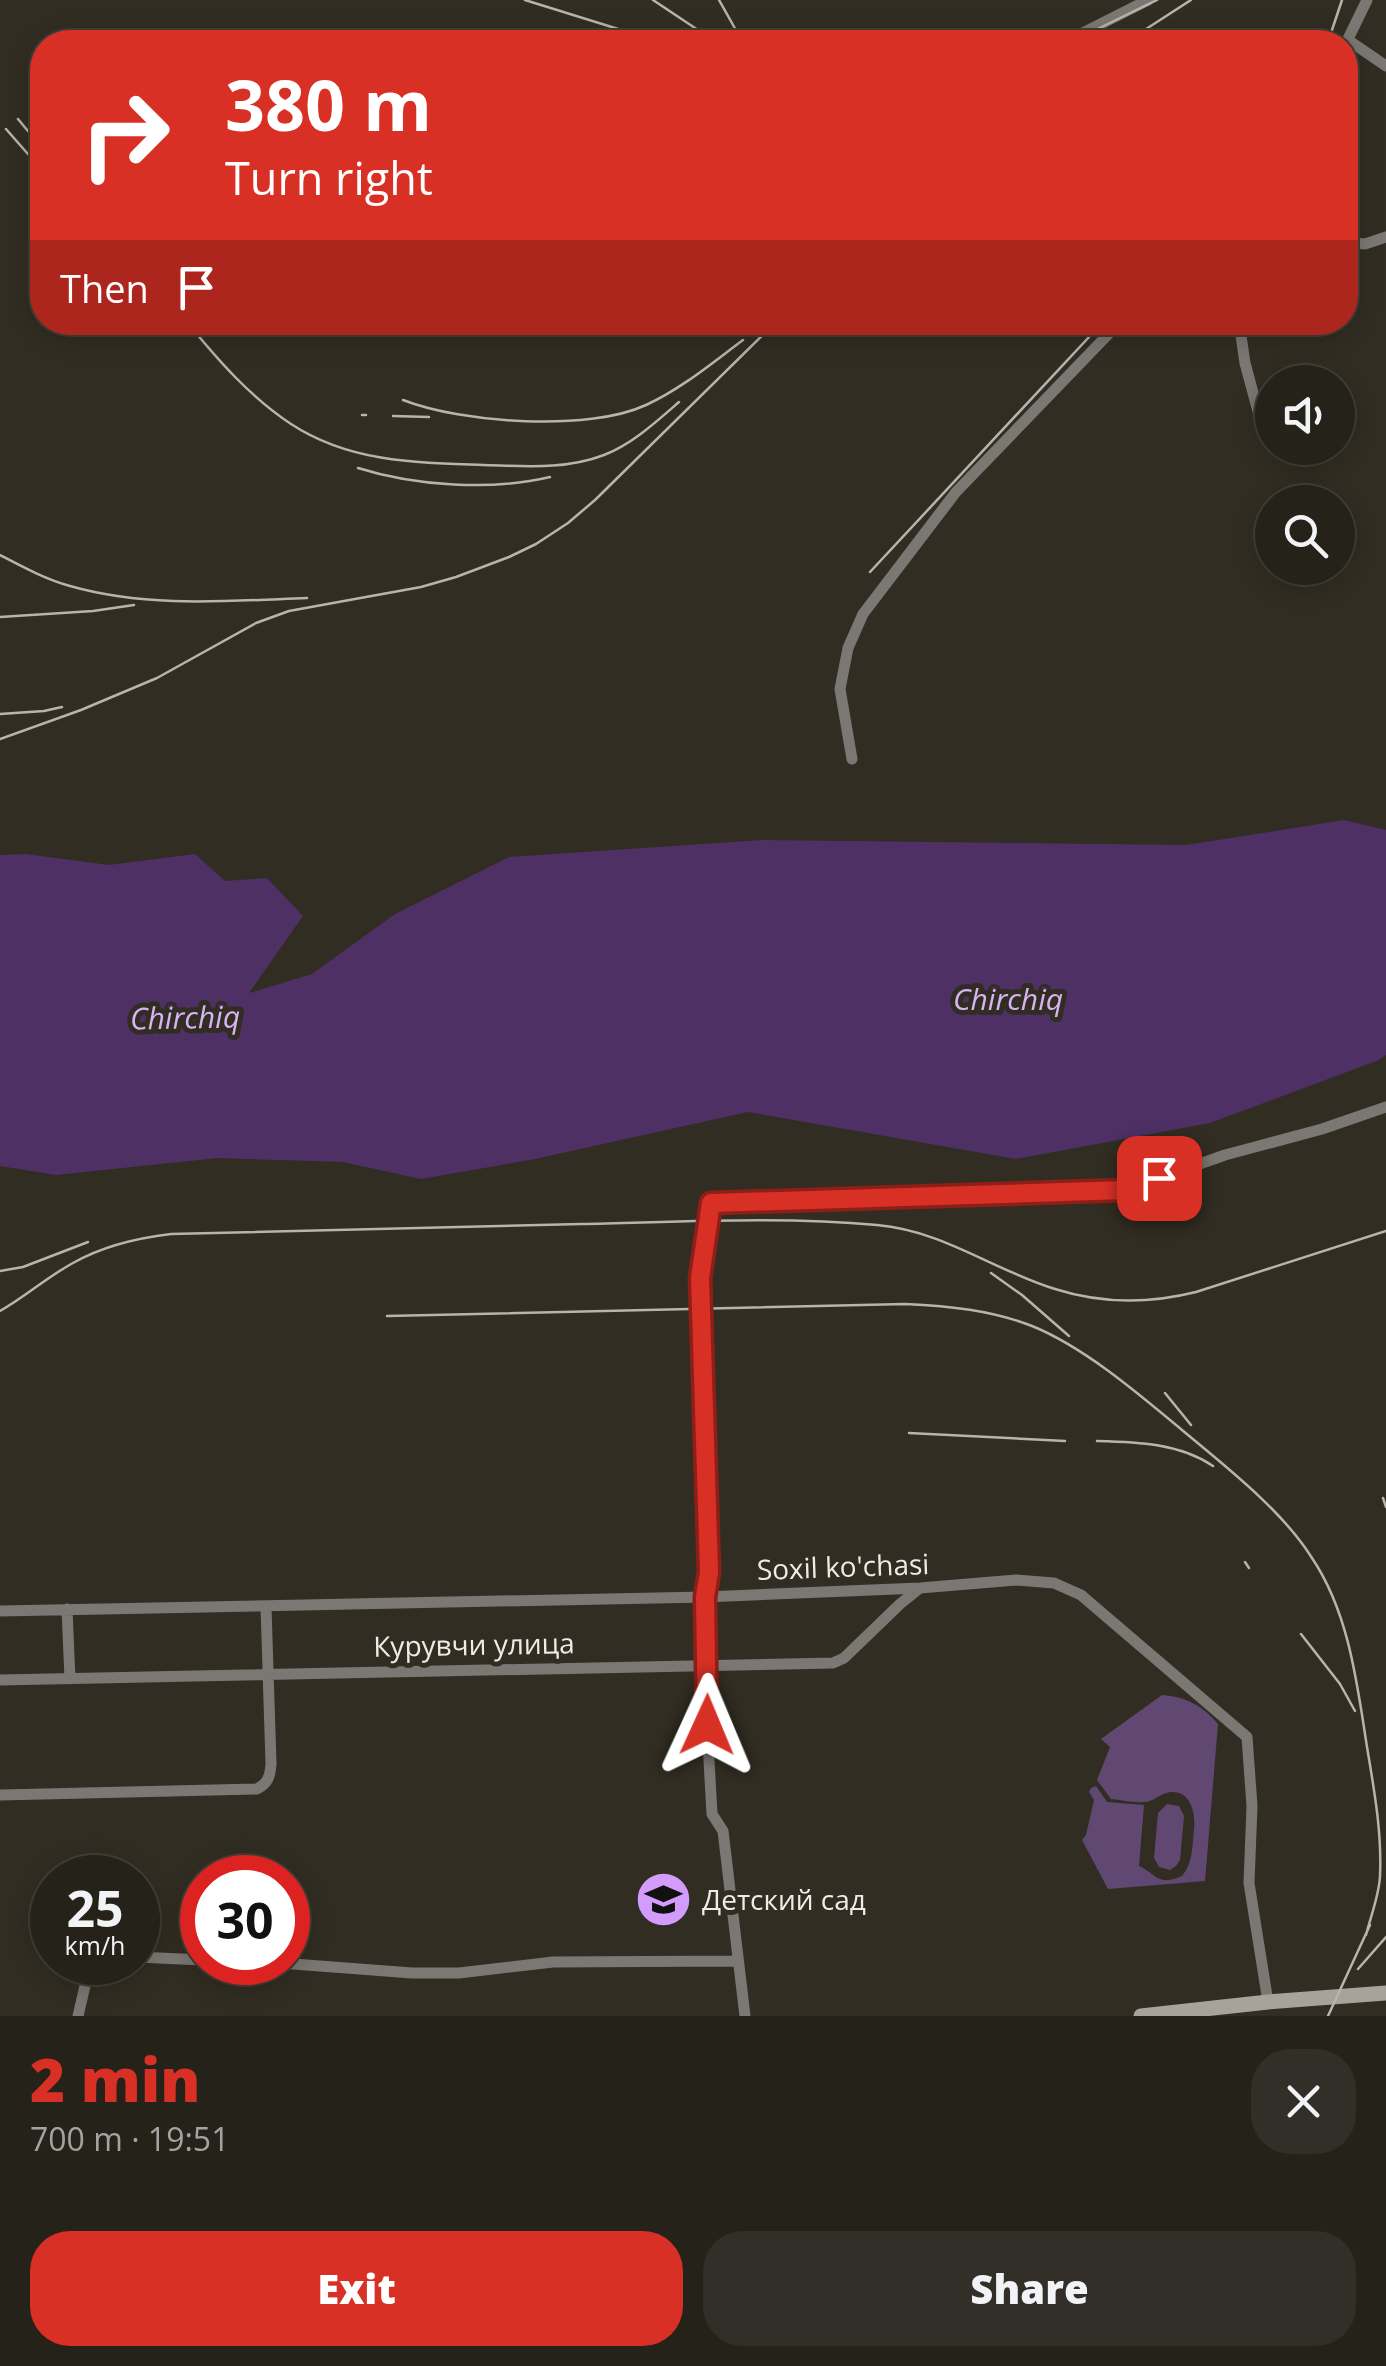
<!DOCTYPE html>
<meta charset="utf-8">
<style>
:root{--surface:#25221a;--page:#312f27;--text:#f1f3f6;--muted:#a3a4a2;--line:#423f39;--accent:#d93025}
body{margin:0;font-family:"Open Sans",sans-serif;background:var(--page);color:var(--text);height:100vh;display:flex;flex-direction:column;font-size:38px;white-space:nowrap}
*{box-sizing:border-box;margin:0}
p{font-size:32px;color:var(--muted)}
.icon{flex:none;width:55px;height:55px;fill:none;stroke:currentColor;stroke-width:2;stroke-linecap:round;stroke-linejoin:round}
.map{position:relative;height:2016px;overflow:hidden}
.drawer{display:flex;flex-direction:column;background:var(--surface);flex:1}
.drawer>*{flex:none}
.banner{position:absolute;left:30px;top:30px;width:1328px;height:305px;border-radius:40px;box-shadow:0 5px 25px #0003,0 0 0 2px var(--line);background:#d93025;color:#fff;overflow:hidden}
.controls{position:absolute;left:1255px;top:365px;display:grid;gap:20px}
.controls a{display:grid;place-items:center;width:100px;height:100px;border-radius:50%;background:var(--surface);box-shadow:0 5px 25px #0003,0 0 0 2px var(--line);font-size:50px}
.speed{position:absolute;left:30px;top:1855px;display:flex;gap:20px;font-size:50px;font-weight:700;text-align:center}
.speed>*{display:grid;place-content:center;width:130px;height:130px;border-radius:50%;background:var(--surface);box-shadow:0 5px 25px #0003,0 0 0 2px var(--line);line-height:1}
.speed small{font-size:25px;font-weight:400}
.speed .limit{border:15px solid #d22;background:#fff;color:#111}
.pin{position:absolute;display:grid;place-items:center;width:85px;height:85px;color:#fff;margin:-42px;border-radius:20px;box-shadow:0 5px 15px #0006}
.me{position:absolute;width:110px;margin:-55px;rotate:1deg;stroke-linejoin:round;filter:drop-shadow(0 0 8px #0008)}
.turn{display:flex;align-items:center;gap:35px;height:210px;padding:0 30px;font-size:45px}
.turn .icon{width:130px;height:130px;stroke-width:2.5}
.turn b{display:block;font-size:70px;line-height:85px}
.then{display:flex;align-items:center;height:95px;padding:0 30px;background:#0003;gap:20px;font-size:38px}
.round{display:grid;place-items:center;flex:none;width:105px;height:105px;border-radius:40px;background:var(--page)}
.summary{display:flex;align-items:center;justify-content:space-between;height:170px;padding:0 30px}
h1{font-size:60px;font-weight:800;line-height:75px;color:var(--accent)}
.action{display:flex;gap:20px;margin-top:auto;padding:20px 30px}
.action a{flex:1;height:115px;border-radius:40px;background:var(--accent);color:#fff;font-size:40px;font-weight:800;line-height:115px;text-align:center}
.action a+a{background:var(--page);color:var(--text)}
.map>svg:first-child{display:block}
.green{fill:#604873}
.water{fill:#4e3064}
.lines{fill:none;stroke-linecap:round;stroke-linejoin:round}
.street{stroke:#7b7873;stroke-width:11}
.secondary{stroke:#a7a39b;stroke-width:15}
.rail{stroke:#b7b4ac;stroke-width:2.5}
.route-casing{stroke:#8d1f18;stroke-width:25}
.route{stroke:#d93025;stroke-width:18}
.labels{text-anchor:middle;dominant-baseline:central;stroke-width:10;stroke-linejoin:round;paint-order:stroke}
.street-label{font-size:28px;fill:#efece5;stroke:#312d22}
.poi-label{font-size:28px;fill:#efece5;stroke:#312d22;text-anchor:start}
.water-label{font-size:30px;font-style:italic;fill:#d7b3f4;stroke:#312d22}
</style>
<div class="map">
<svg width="1386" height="2016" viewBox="0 0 1386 2016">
<rect width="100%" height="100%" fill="#312d22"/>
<path class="green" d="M1162,1695c24,2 40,10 56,29l-13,157 -97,8 -26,-49 4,-5 8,-35 -5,-8 2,-4 5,-2 11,16 37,3 -5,61c18,8 18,21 43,10 11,-13 10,-29 12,-46 2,-18 -4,-43 -28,-37 -9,3 -14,9 -22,9 -11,1 -22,-2 -33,-3l-14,-19 13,-33 -9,-8z
M1167,1804l12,2 5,10 -4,44 -4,6 -6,4 -11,-3 -5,-9 4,-45z"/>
<path class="water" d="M1344,820l42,10v225l-7,5 -169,63 -194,36 -268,-47 -213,47 -114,20 -78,-17 -125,-4 -162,17 -56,-9v-311l26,-1 83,11 86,-11 30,27 42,-3 36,38 -54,77 63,-19 83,-60 114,-57 253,-17 424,5z"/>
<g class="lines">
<path class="street" d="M1348,40l38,26
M1065,42l83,-42
M1345,45l22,-45
M1345,242l20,2 21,-7
M1239,322l6,41 14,52
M852,759l-12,-70 8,-41 15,-34 93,-122 164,-170
M67,1609l3,70
M0,1611l705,-14 215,-9 96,-8 38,3 27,12 166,142 5,69 -3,77 19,119
M0,1680l833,-17 11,-5 56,-54 20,-16
M0,1795l257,-6c11,-6 13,-12 14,-25l-5,-157
M138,1957l64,3
M267,1962l145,11h47l94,-11 185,-1
M78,2016l10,-43 10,-11
M745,2016l-22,-185 -11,-17 -5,-89 -2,-128 4,-25 -8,-294 10,-75 415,-13 99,-35 97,-26 64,-22"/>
<path class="secondary" d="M1141,2016l127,-14 118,-9"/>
<path class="rail" d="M525,0l135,42
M653,0l63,42
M719,0l18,32 9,10
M1071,42l86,-42
M1126,42l65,-42
M1328,42l14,-42
M18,119l24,29
M6,129l36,41
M187,322c30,37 63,75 104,102 58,38 124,39 192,41 41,1 82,5 121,-10 28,-11 52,-33 75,-53
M403,400c59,23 185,32 243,5 35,-16 66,-42 97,-65
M362,415h4
M393,416l36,1
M358,468c57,18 134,23 192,9
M0,555c23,12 45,24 70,31 77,22 158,15 237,12
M870,572l233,-250
M0,617l93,-6 41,-6
M0,714l44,-3 18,-4
M0,739l81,-29 76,-32 99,-55 33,-12 132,-24 35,-10 53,-20 27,-13 32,-21 27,-23 181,-178
M0,1271l23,-4 65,-25
M991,1273l31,22 47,41
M0,1311c25,-14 47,-34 73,-48 30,-17 64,-25 98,-29 137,-4 274,-7 410,-10 98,-2 198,-8 296,1 67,6 116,45 178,64 47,15 93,15 141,3l190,-61
M387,1316l518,-12c44,2 86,6 127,22 52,21 107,68 150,104 43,36 100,80 130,128 37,55 45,125 55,189 7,42 15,85 13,129 -1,20 -9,39 -14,59
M1165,1393l26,32
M909,1433l156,8
M1097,1441c39,1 82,2 116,25
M1383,1498l3,9
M1245,1562l4,6
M1301,1634l39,50 15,27
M1358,1969l28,-32
M1328,2016l42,-91"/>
</g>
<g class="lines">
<defs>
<path id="route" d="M707,1725l-2,-128 4,-25 -9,-294 11,-75 415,-13 33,-12"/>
</defs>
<use href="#route" class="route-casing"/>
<use href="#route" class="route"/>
</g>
<defs>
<symbol id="school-disc" viewBox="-11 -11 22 22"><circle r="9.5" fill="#d39cfc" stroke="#312d22"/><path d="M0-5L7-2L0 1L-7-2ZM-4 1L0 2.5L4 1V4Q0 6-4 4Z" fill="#111"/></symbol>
</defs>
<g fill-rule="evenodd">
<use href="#school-disc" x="632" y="1868" width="63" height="63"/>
</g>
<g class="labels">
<g class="street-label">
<text transform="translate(843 1566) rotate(-2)">Soxil ko'chasi</text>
<text transform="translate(474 1644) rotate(-1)">Курувчи улица</text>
</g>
<g class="poi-label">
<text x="702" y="1899">Детский сад</text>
</g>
<g class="water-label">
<text x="1008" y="998">Chirchiq</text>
<text transform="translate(185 1017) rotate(-1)">Chirchiq</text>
</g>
</g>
</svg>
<div class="controls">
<a><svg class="icon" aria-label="sound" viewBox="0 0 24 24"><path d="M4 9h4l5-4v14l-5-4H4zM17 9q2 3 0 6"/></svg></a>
<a><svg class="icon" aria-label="search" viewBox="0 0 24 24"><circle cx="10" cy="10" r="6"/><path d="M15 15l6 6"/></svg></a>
</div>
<div class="speed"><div>25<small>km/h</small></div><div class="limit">30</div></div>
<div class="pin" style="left:1159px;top:1178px;background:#d93025"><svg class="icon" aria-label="arrive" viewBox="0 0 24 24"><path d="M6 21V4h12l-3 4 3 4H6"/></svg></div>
<svg class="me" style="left:707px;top:1725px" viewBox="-20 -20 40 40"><path d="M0-17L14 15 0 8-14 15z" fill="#d93025" stroke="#fff" stroke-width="4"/></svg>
<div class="banner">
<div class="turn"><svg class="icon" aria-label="right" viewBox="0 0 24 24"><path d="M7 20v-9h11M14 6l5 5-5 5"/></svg><div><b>380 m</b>Turn right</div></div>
<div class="then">Then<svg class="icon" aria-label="arrive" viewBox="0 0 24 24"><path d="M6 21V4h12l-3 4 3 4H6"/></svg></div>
</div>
</div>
<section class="drawer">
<div class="summary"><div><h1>2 min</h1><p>700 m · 19:51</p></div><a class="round"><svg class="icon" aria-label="close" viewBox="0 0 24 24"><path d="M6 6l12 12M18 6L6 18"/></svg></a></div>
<div class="action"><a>Exit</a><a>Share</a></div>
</section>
